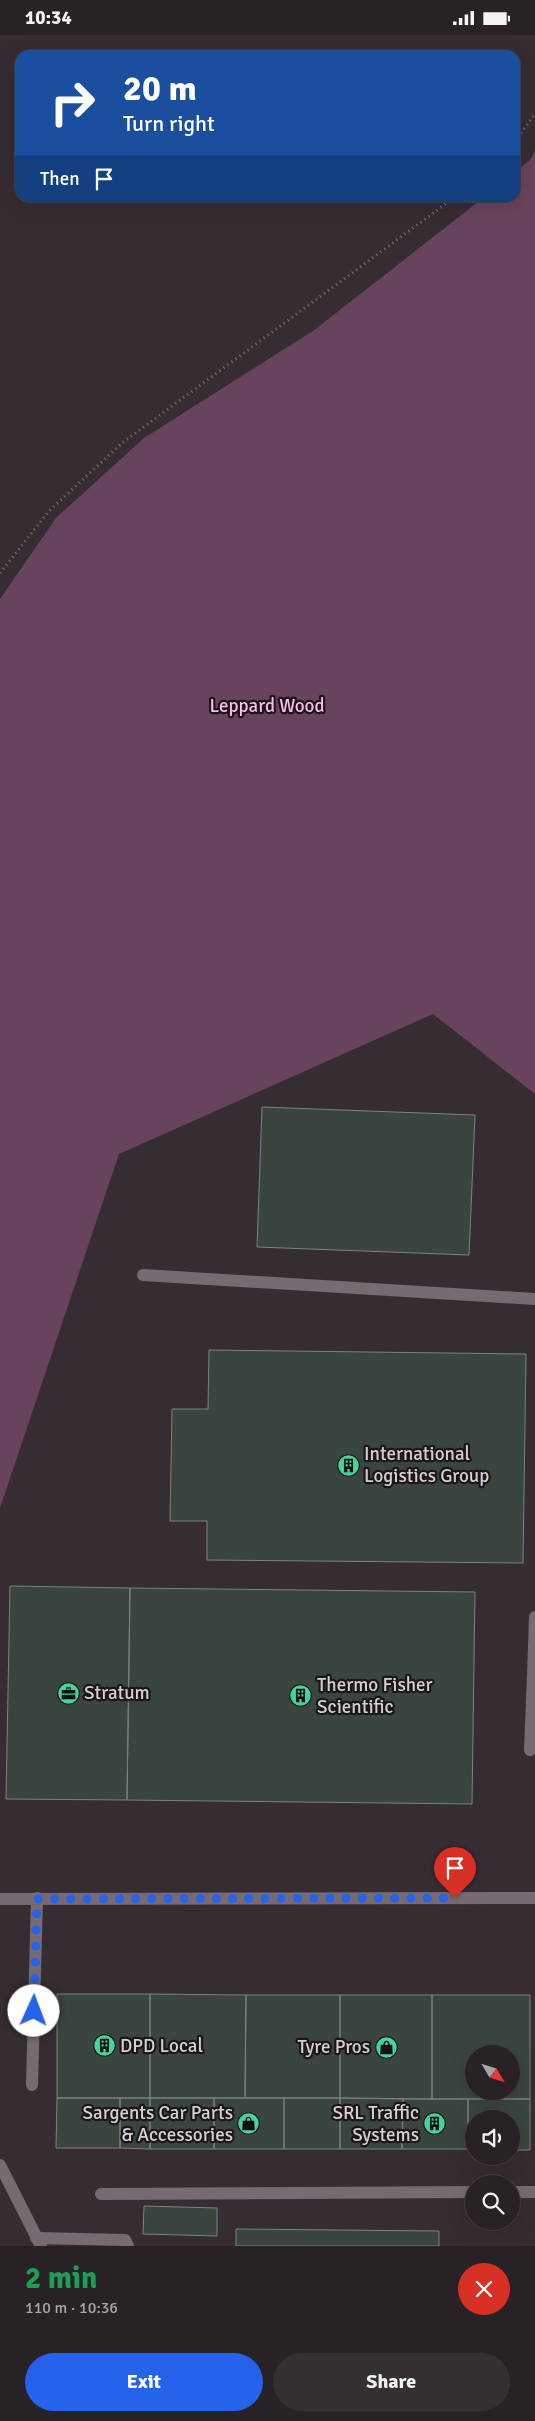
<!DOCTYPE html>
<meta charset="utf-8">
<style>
:root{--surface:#282226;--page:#342f32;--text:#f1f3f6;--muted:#a5a4a7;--line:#443f43;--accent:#2563eb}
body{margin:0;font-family:Signika,sans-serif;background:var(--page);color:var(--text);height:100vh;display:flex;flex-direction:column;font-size:19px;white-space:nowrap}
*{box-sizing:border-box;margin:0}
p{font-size:16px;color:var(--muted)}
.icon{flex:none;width:28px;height:28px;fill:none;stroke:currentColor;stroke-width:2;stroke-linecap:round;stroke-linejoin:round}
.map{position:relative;height:2211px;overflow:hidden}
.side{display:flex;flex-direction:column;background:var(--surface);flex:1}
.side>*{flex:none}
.banner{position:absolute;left:15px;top:15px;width:505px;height:152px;border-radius:15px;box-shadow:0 5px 20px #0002,0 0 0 1px var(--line);background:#1a4fa0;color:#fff;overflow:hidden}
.needle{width:32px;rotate:128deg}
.fabs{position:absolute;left:465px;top:2010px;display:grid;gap:10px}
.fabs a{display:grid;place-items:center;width:55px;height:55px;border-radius:50%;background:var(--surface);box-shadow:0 5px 20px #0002,0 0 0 1px var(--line);font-size:25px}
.pin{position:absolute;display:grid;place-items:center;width:42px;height:42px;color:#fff;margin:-51px -21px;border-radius:50% 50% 50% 0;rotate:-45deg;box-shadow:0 0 5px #0007}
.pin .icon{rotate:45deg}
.me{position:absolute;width:55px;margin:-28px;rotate:2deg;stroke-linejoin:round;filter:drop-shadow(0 0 4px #0008)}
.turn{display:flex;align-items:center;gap:18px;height:105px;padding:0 25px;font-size:22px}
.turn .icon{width:65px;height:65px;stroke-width:2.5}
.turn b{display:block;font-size:35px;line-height:42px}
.then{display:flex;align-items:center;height:48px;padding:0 25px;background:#0003;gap:10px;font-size:19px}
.round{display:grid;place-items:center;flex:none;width:52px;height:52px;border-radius:26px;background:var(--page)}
.head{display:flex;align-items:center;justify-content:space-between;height:85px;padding:0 25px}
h1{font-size:30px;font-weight:700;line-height:38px;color:#1e9e55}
.action{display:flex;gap:10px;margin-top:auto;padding:10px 25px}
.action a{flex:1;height:58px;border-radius:30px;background:var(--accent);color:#fff;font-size:20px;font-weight:700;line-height:58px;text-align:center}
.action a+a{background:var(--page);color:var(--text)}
.status{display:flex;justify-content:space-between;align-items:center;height:35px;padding:0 25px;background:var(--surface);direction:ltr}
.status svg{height:14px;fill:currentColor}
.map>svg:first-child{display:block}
.green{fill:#68435d}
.building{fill:#3a4540;stroke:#79857f;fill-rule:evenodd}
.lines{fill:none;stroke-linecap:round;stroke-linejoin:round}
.path{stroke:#7e767b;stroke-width:3;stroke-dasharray:1 4;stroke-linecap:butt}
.service{stroke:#766b72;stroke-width:12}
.minor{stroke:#766b72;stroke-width:12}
.route{stroke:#2563eb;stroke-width:9;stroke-dasharray:0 16.2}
.labels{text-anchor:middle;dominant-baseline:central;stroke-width:4.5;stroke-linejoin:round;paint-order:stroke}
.park-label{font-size:19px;fill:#ffbaea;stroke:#1b1619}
.poi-label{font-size:19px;fill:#d5cfd3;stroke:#1b1619;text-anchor:start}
</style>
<div class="status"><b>10:34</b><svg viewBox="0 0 49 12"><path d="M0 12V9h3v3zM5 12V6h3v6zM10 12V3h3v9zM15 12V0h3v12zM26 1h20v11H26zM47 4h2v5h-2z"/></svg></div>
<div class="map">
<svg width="535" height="2211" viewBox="0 0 535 2211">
<rect width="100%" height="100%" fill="#362d33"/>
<path class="green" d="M535,116v943l-102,-80 -314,140 -119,354v-909l56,-81 88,-80 169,-107 170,-133 32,-1v-25l16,-13z"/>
<path class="building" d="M262,1072l213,8 -6,140 -212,-8z
M209,1315l317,4 -3,209 -316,-3v-39h-37l2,-112h36z
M10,1551l120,2 -3,212 -121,-1z
M130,1553l345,4 -3,212 -345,-4z
M57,1959h93v104h-93z
M150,1959l96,1 -1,103h-95z
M246,1960h94v103h-95z
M340,1960h92v104l-92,-1z
M432,1960h98v104h-98zM474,2019h37v37h-37z
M57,2063h63v50h-64z
M120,2063h30v51l-30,-1z
M150,2063h64v51h-64z
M214,2063h70v51h-70z
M284,2063h56v51h-56z
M340,2063l63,1 -1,50h-62z
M403,2064h65v50h-66z
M468,2064h62v51h-19v-31h-37v30h-6z
M144,2171l73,2v28l-74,-2z
M236,2194l203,2v15h-203z"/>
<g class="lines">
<path class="path" d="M515,106l20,-27
M0,538l49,-62 73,-68 333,-246"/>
<path class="service" d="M143,1240l392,24
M535,1582l-2,58h2
M530,1715l3,-75
M0,1864l535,-1
M32,2050l5,-187
M511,2157h24
M101,2159l373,-2
M36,2203l89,2 3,6"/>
<path class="minor" d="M0,2130l41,81"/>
</g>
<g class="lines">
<path class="route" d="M34,1976l3,-112 418,-1"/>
</g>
<defs>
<symbol id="building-disc" viewBox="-11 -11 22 22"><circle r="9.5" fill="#46d49e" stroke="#1b1619"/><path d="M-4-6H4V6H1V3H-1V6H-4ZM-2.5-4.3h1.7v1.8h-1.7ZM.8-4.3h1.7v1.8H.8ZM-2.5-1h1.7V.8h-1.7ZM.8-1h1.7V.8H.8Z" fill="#111"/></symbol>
<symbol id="office-disc" viewBox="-11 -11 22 22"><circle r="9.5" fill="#46d49e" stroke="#1b1619"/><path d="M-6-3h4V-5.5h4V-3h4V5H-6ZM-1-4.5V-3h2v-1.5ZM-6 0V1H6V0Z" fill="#111"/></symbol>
<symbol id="shop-disc" viewBox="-11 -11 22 22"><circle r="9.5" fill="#46d49e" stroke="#1b1619"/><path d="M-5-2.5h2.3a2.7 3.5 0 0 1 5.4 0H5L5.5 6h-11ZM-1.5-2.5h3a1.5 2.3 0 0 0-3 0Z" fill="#111"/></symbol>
</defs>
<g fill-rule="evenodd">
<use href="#building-disc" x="336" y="1418" width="25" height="25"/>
<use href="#office-disc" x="56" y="1646" width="25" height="25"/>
<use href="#building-disc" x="288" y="1648" width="25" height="25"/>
<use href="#building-disc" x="92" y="1998" width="25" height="25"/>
<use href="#shop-disc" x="374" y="2000" width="25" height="25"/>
<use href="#shop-disc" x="236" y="2076" width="25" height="25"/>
<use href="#building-disc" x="422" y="2076" width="25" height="25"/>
</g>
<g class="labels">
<g class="park-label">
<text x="267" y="671">Leppard Wood</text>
</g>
<g class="poi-label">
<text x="364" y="1419">International<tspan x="364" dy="22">Logistics Group</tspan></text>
<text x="317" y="1650">Thermo Fisher<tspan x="317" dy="22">Scientific</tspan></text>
<text x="84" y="1658">Stratum</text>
<text x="120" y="2011">DPD Local</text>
<text x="370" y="2012" text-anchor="end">Tyre Pros</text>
<text x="233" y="2078" text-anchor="end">Sargents Car Parts<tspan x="233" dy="22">&amp; Accessories</tspan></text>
<text x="419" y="2078" text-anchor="end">SRL Traffic<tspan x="419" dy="22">Systems</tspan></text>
</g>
</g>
</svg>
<div class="fabs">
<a><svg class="needle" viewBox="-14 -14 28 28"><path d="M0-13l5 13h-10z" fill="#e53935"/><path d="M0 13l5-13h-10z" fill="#a5a4a7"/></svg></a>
<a><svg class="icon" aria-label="sound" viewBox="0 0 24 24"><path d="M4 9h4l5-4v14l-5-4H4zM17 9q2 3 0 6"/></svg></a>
<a><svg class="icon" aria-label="search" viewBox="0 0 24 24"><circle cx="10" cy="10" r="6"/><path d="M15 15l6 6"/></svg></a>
</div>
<div class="pin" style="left:455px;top:1863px;background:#d93025"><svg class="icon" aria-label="arrive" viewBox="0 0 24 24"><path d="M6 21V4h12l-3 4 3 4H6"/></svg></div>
<svg class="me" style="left:34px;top:1976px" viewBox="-20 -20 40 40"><circle r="19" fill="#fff"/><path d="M0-13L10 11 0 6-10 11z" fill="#2563eb"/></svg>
<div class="banner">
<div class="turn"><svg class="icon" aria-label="right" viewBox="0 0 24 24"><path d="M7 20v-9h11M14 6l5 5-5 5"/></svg><div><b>20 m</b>Turn right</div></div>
<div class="then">Then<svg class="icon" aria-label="arrive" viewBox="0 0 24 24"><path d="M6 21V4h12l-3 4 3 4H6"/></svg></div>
</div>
</div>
<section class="side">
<div class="head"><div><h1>2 min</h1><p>110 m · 10:36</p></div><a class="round" style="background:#d93025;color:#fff"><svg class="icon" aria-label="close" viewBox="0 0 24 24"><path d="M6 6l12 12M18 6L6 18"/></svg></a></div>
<div class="action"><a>Exit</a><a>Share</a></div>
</section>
